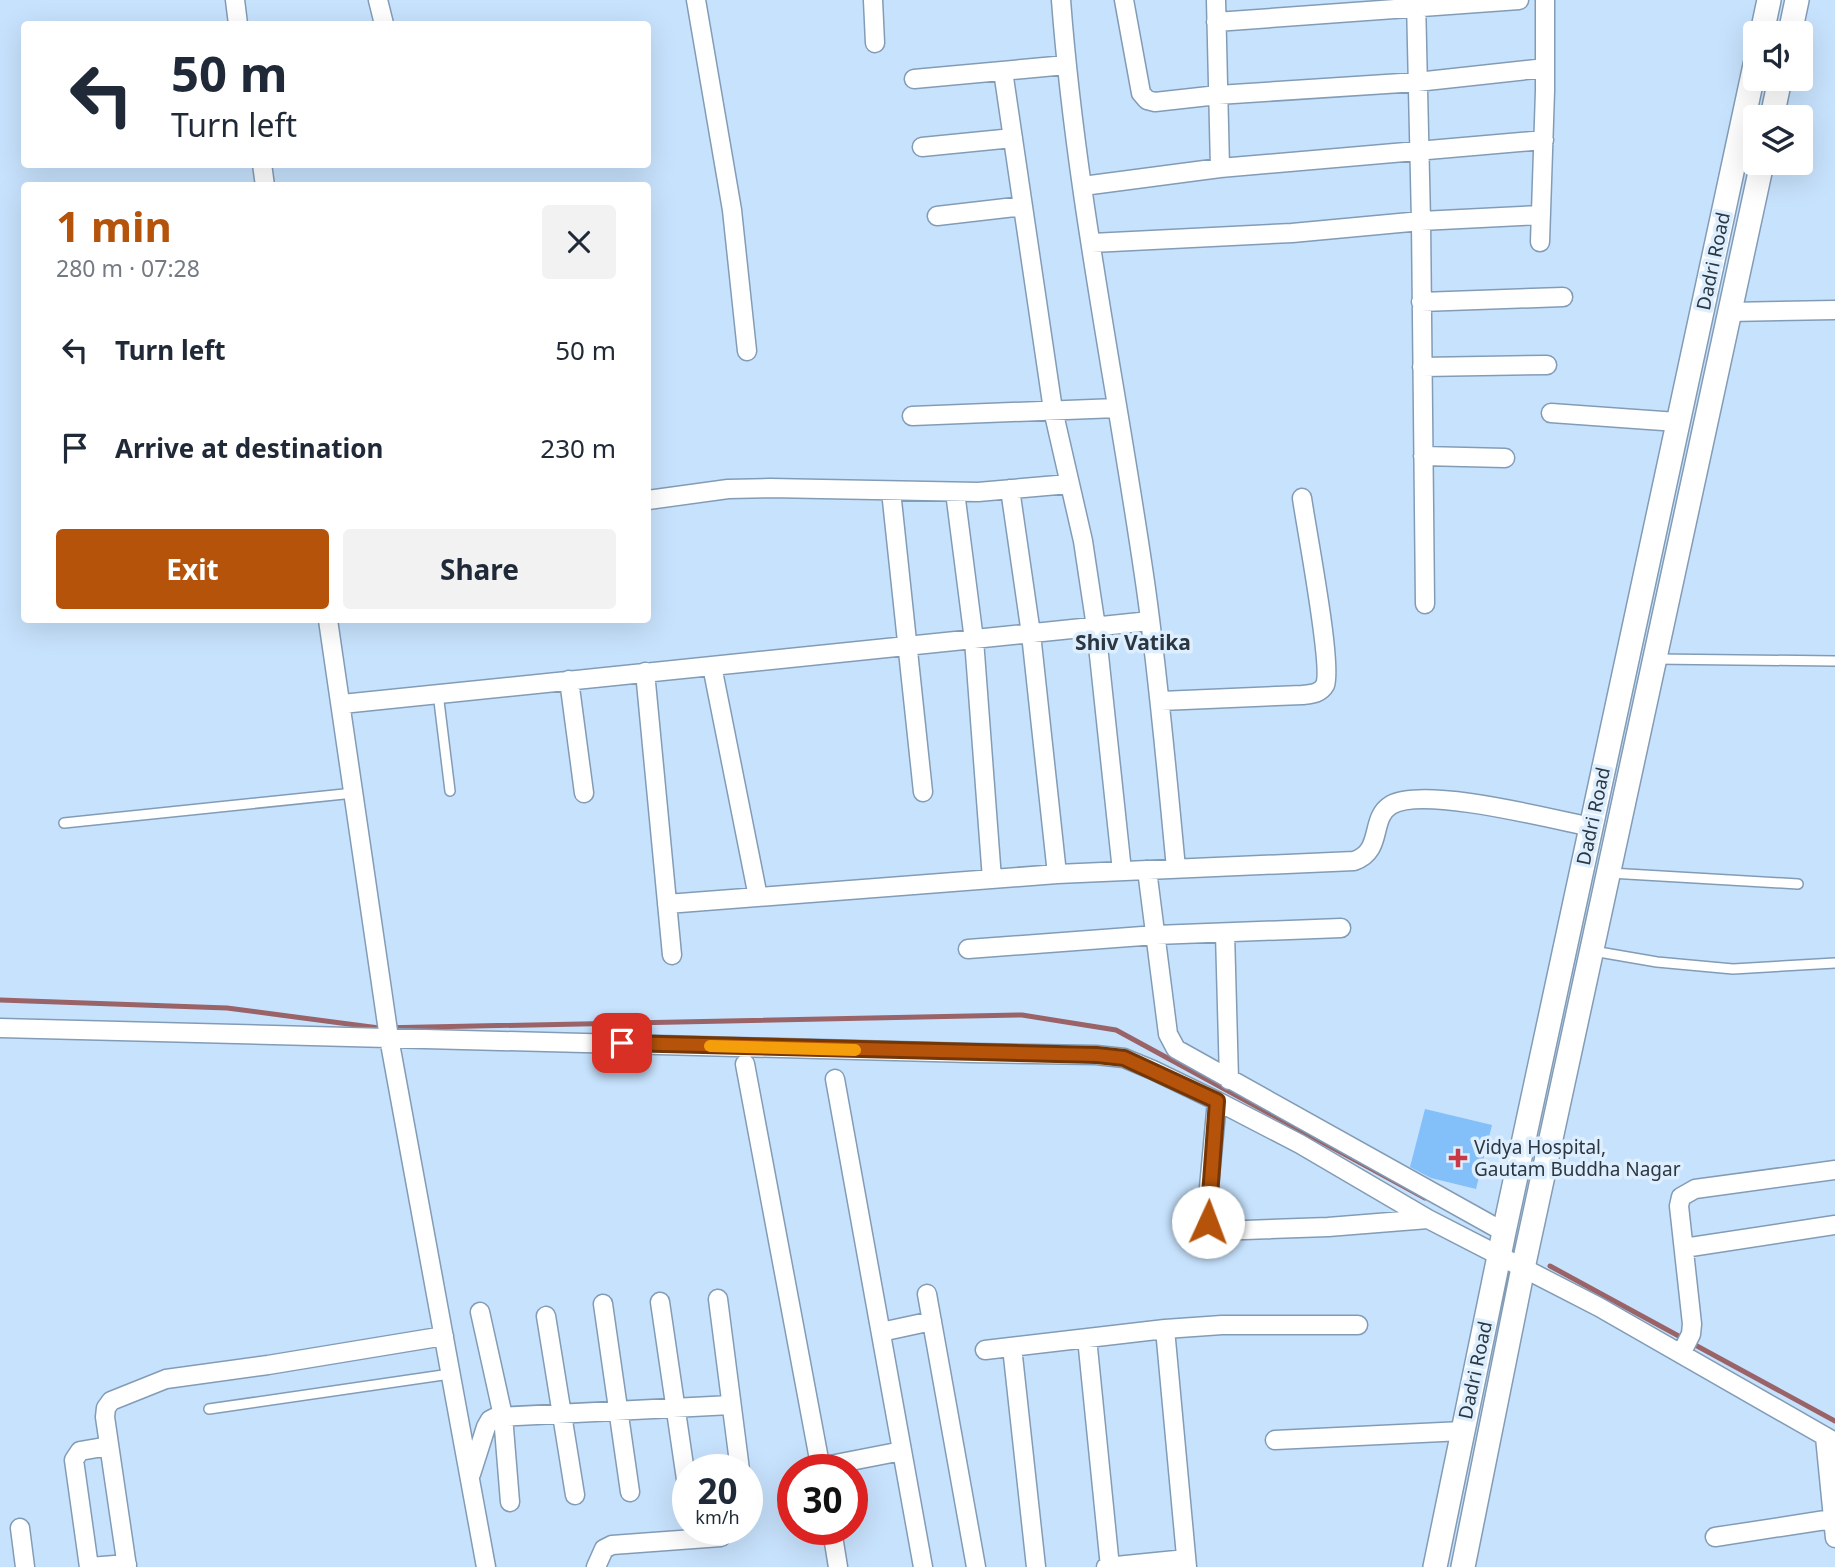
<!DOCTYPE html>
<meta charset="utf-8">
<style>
:root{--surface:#fff;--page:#f2f2f3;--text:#1f2937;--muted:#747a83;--accent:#b45309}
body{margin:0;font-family:"Noto Sans",sans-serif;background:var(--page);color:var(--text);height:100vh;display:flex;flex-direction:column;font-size:26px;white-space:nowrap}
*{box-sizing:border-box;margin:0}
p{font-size:23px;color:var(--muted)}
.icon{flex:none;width:38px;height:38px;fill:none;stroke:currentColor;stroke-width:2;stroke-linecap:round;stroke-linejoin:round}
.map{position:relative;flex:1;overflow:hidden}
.sheet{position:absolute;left:21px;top:182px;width:630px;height:441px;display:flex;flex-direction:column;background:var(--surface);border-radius:7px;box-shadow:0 7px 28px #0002}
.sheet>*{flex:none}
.top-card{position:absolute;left:21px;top:21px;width:630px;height:147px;border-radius:7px;box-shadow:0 7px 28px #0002;background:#fff;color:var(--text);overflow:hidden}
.buttons{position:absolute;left:1743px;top:21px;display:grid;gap:14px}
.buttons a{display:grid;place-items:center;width:70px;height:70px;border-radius:7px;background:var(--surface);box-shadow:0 7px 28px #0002;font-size:35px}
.speed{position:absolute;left:672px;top:1454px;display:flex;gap:14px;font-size:35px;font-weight:700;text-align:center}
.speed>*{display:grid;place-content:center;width:91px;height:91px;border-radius:50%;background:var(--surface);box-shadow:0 7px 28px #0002;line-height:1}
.speed small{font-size:18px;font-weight:400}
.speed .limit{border:10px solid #d22;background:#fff;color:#111}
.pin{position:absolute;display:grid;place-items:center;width:60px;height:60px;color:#fff;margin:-30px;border-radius:14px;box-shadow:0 4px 10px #0006}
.me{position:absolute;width:77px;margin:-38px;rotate:2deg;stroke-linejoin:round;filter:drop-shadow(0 0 5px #0008)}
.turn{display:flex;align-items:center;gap:24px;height:147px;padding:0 35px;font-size:32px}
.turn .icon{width:91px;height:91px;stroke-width:2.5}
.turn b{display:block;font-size:49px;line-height:60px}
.round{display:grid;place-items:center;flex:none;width:74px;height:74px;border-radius:7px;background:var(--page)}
.summary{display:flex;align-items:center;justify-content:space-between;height:119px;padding:0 35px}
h1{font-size:42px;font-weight:700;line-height:52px;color:var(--accent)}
.action{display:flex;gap:14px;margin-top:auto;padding:14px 35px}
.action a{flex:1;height:80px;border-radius:7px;background:var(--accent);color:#fff;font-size:28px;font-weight:700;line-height:80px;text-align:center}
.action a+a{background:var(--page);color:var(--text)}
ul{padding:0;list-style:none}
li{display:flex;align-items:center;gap:21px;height:98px;padding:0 35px}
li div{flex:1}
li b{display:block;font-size:26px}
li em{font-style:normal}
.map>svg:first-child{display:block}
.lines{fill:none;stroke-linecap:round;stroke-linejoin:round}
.stream{stroke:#9a6367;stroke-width:5}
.building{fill:#83bff9}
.service-casing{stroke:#839cb6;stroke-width:12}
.minor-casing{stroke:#839cb6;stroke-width:21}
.tertiary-casing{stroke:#839cb6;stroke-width:26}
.service{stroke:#fff;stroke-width:9}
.minor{stroke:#fff;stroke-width:18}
.tertiary{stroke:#fff;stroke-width:23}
.route-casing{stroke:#753606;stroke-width:18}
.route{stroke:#b45309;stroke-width:12}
.slow{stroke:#f59e0b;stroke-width:12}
.poi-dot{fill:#c83846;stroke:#ddeefe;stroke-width:2.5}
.labels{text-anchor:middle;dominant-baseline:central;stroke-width:7;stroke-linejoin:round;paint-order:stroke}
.street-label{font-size:19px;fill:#2c3741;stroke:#ddeefe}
.poi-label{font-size:19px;fill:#2c3741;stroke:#ddeefe;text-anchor:start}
.neighbourhood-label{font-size:21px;font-weight:bold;fill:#2c3741;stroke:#ddeefe}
</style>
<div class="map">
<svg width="1835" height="1567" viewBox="0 0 1835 1567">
<rect width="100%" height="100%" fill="#c7e2fd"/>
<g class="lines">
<path class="stream" d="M0,1000l227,8 152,20 643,-13 94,15 309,168
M1550,1266l285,155"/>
</g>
<path class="building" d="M1425,1109l67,16 -16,64 -45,-11 -21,-11z"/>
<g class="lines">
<defs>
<path id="service" d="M1655,659l180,2
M438,693l12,98
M64,823l290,-30
M1610,873l188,11
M1593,951l64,11 76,7 102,-6
M209,1409l241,-35"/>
<path id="minor" d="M235,0l3,24
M378,0l6,24
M696,0l36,210 15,141
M873,0l2,43
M1061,0c15,198 57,392 85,589 13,93 21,186 30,279
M1124,0l17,93 6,7 8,2 63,-7 199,-13 128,-14
M1216,0l4,168
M1416,0l5,221 4,383
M1216,22l303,-22
M1003,71l50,339 30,131 13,86 26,244
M914,79l152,-14
M922,147l91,-9
M262,164l3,22
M1083,186l137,-18 324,-28
M937,216l86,-10
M1540,242l5,-151v-91
M1092,243l200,-10 129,-12 120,-6
M1421,302l142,-5
M1729,312l106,-2
M1422,367l125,-2
M1551,413l126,9
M912,416l205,-8
M1423,456l82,2
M1010,489l21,145 26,240
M891,491l32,301
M955,492l19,148 18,239
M648,500l80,-11 42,-1 208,4 91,-8
M328,620l61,418 97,529
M712,666l46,231
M645,672l27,283
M569,680l15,113
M1161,701l141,-6c9,-1 18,-1 23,-10 8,-19 -19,-158 -23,-187
M342,704l808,-83
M1147,870l21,164 8,15 328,183
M667,904l390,-30 297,-13c30,-10 15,-43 37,-56 33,-19 160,14 200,22
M1225,933l4,147
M968,949l188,-14 185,-7
M0,1028l971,25 125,2 28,3 29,12 64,31 83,43 128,75 171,88 236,135
M745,1064l76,406
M835,1079l88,488
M1217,1101l-10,108c1,11 1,17 11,22l110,-4 100,-8
M1684,1248l151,-23
M927,1294l49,273
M718,1299l22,171
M660,1302l27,184
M603,1304l27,188
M480,1312l23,104 7,86
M546,1316l29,179
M1165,1329l22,238
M881,1332l51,-11
M1087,1338l23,229
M1012,1347l24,220
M985,1350l180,-21 57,-4h136
M1681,1354l10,-20 1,-10 -13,-118 2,-9 14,-8 140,-19
M1825,1437l10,101
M1275,1440l188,-9
M820,1467l82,-16
M471,1474l15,-47 4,-7 6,-3 235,-12
M20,1528l5,39
M832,1530l6,37
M1715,1537l117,-18 3,2
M89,1567l-15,-107 6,-9 29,-5
M90,1567l37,-3
M127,1567l-22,-150 1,-9 5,-7 55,-22 102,-14 176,-29
M596,1567l8,-18 8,-4 109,-8
M1106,1567l80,-8"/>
<path id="tertiary" d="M1762,33l7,-33
M1790,33l7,-33
M1772,117l8,-38
M1435,1567l69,-335 251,-1167
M1463,1567l60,-299 239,-1105"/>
</defs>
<use href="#service" class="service-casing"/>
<use href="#minor" class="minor-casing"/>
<use href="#tertiary" class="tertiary-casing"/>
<use href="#service" class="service"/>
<use href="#minor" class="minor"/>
<use href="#tertiary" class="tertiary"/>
</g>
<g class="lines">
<defs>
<path id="route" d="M622,1043l475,12 27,3 93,43 -9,121"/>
</defs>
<use href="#route" class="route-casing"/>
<use href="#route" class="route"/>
<path class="slow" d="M710,1046l145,4"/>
</g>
<path class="poi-dot" d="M1454.5 1147.5h7v7h7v7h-7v7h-7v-7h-7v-7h7z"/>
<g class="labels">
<g class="street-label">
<text transform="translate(1713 261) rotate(-78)">Dadri Road</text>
<text transform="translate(1593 816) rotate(-78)">Dadri Road</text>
<text transform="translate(1475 1370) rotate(-78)">Dadri Road</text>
</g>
<g class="poi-label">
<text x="1474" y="1147">Vidya Hospital,<tspan x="1474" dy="22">Gautam Buddha Nagar</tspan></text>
</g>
<g class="neighbourhood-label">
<text x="1133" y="642">Shiv Vatika</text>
</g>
</g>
</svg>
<div class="buttons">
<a><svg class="icon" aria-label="sound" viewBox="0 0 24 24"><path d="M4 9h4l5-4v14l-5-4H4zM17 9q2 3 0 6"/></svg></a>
<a><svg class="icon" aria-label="layers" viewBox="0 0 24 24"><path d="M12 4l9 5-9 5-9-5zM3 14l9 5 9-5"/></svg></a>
</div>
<div class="speed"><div>20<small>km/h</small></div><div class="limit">30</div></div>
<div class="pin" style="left:622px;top:1043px;background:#d93025"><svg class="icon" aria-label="arrive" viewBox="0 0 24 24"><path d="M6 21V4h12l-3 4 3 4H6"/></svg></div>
<svg class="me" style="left:1208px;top:1222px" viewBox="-20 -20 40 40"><circle r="19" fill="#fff"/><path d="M0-13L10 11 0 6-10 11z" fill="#b45309"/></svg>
<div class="top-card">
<div class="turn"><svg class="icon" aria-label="left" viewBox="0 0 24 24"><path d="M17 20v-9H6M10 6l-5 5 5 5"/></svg><div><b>50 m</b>Turn left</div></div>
</div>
<section class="sheet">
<div class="summary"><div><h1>1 min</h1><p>280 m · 07:28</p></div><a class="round"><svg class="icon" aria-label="close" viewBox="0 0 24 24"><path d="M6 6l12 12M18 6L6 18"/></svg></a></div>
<ul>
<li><svg class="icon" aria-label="left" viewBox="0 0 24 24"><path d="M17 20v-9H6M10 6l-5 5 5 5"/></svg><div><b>Turn left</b></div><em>50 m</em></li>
<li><svg class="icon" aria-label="arrive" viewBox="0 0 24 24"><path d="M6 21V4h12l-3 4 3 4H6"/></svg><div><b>Arrive at destination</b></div><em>230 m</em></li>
</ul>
<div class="action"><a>Exit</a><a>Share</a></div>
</section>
</div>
